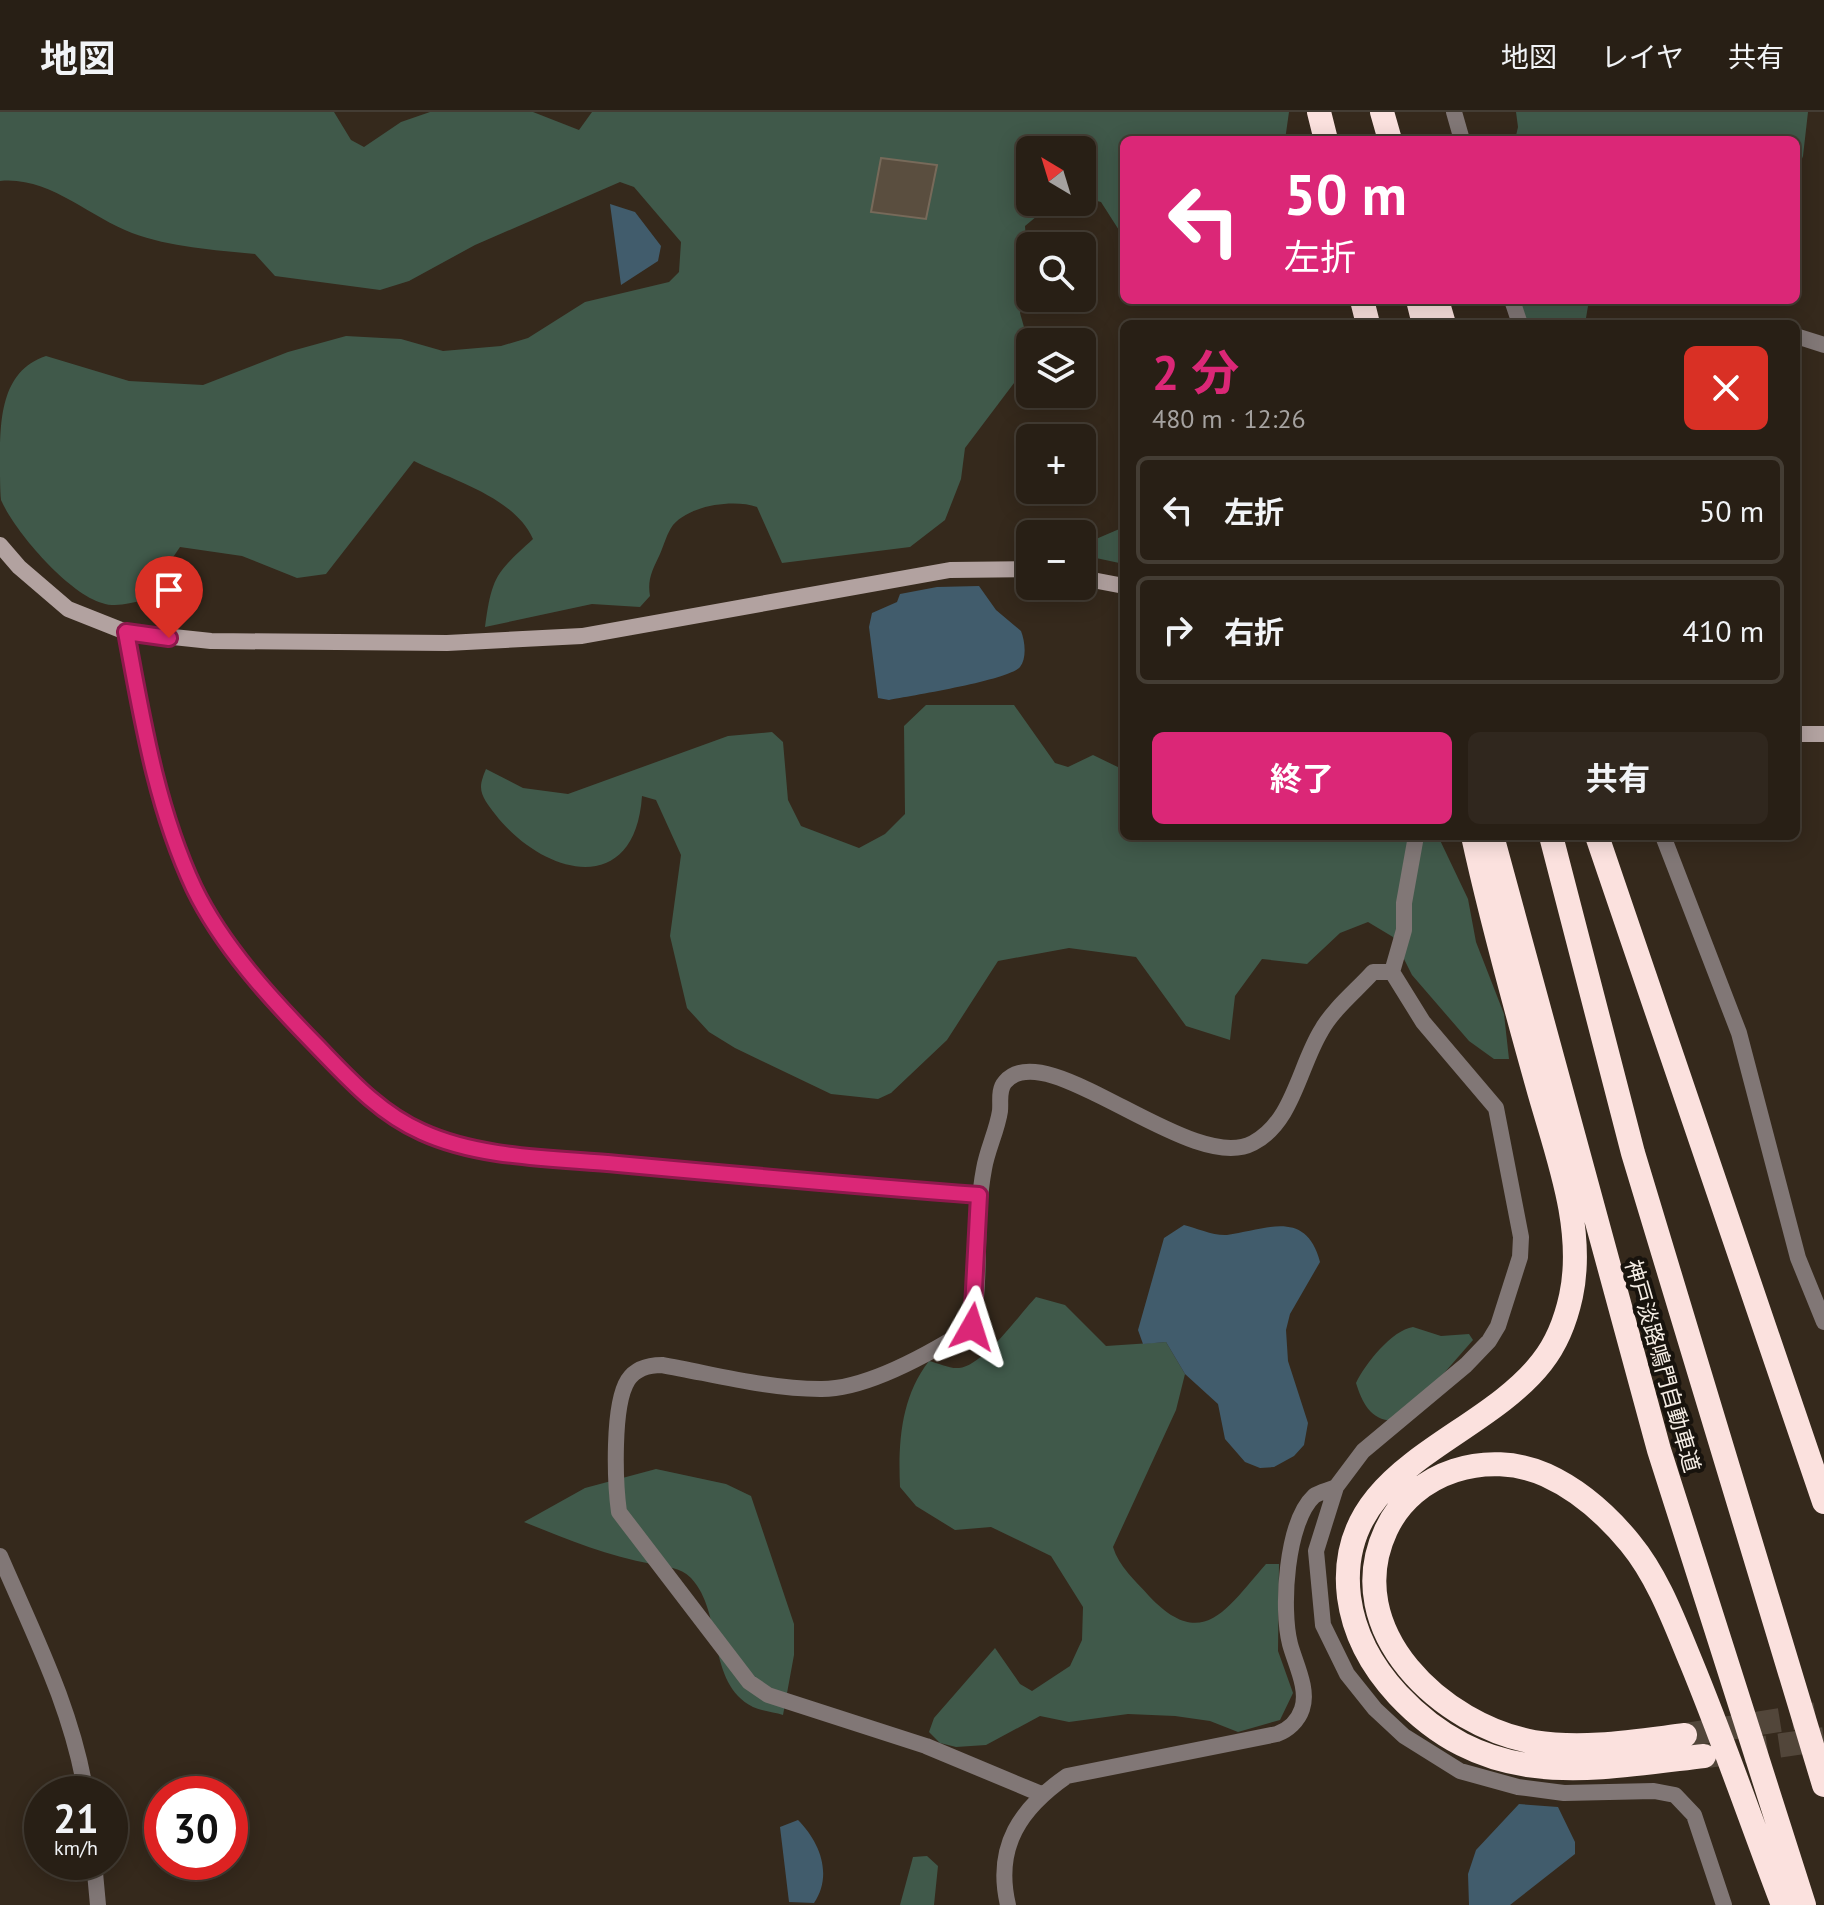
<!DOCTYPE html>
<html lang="ja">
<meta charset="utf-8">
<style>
:root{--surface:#281f15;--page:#30271e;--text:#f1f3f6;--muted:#a5a2a0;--line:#443d34;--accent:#db2777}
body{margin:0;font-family:"PT Sans","Noto Sans JP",sans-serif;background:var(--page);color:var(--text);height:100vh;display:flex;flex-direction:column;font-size:30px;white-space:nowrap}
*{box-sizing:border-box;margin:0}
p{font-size:26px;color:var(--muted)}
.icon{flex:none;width:44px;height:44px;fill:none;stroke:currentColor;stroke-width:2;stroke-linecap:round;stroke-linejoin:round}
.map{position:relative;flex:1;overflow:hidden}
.panel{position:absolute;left:1120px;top:208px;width:680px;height:520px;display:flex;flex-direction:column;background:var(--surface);border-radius:12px;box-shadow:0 4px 20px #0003,0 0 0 2px var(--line)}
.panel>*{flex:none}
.top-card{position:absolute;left:1120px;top:24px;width:680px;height:168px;border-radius:12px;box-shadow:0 4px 20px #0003,0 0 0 2px var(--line);background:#db2777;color:#fff;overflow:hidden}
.needle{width:52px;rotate:322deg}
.fabs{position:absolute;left:1016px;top:24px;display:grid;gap:16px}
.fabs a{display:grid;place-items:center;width:80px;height:80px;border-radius:12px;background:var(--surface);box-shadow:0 4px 20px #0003,0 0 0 2px var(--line);font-size:40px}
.speed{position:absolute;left:24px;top:1664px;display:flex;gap:16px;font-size:40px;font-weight:700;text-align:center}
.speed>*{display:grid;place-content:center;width:104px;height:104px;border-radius:50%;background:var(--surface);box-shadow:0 4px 20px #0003,0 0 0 2px var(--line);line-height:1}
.speed small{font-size:20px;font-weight:400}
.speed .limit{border:12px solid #d22;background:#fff;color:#111}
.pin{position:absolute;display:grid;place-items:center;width:68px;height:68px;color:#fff;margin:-82px -34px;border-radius:50% 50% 50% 0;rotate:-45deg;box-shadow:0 0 8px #0007}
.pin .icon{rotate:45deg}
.me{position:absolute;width:88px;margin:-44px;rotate:6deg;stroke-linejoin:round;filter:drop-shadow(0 0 6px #0008)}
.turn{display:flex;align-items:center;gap:28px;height:168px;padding:0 32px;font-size:36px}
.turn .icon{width:104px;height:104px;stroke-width:2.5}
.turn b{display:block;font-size:56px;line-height:68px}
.round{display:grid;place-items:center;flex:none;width:84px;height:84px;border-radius:12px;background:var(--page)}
.overview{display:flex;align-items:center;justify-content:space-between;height:136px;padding:0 32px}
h1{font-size:48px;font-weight:700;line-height:60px;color:var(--accent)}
.primary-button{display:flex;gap:16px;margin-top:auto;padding:16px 32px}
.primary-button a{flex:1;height:92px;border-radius:12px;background:var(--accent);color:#fff;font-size:32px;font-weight:700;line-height:92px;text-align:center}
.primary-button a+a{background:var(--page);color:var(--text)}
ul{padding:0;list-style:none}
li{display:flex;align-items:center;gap:24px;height:108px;margin:0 16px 12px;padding:0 16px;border:4px solid var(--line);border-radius:12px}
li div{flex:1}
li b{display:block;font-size:30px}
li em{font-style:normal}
header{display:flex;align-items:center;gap:48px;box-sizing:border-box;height:112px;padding:0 40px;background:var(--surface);border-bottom:2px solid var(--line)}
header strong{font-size:38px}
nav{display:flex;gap:44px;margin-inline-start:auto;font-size:28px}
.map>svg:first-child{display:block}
.green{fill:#40594a}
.water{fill:#415c6c}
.building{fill:#5a4e3f;stroke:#776a5a;stroke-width:2}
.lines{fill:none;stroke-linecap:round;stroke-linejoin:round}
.highway-tunnel{stroke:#52463a;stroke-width:24;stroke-dasharray:24 12;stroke-linecap:butt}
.street{stroke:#817776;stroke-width:16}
.secondary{stroke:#b2a2a0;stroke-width:16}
.highway{stroke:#fbe1de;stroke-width:24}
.route-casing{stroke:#8e194d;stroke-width:20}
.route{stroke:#db2777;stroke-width:14}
.labels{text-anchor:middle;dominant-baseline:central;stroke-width:8;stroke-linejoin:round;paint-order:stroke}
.street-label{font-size:22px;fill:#f5ede5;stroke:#18130d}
</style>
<header>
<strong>地図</strong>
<nav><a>地図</a><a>レイヤ</a><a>共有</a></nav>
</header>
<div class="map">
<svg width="1824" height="1793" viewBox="0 0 1824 1793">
<rect width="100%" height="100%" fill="#35291c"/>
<path class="green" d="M0,0h334l17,28 13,7 37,-25 29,-10h103l46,18 13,-18h697l-4,28h-161v98l-23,-36 -19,-5v-47h-52v52h24l-29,24 4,59 -9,28 8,28 -5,30 -58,77 -4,31 -16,41 -35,27 -128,16 -25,-56c-23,-8 -67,-2 -84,18 -6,8 -9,20 -13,29 -7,15 -13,25 -10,42l-10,11 -48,-3 -107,23c7,-51 11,-54 48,-88 -19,-42 -79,-58 -119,-78l-88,113 -29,4 -55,-22 -62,-9 -36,53c-14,3 -28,8 -42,3 -34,-10 -87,-71 -101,-103 -1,-10 -1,-26 -1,-36 0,-42 0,-93 46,-108l83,25 74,4 85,-33 58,-16 55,3 42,12 58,-5 27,-8 57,-36 84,-20 10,-10 2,-30 -47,-55 -14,-5 -145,63 -66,36 -29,9 -105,-14 -20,-22c-41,-4 -85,-7 -123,-21 -43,-16 -83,-57 -132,-52z
M1516,0h292l-5,44 -7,18v-34h-281l3,-13z
M1515,188h74l-4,24h-62z
M1124,415v37l-42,-9v-10z
M926,593h88l41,58 13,4 25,-12 31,15v66h314l30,63 8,43 28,72 5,45h-15l-25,-18 -57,-66 -19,-38 -25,-15 -28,11 -33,31 -45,-5 -27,37 -5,44 -44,-14 -50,-69 -67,-9 -71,13 -51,79 -56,53 -13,6 -47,-5 -96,-46 -26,-16 -22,-24 -17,-72 11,-81 -25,-55 -14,-4c-7,103 -99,80 -147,18 -6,-8 -14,-17 -14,-27 0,-6 3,-13 5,-18l37,19 45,6 160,-58 44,-4 11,10 5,58 13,26 58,22 26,-14 20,-20 -1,-88z
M1036,1185l29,8 41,41 60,-4 19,32 -9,36 -63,137c6,20 22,33 36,49 54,57 78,12 117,-32h13l-1,87 15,42 -13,27 -42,12 -28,-11 -35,-5 -47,-2 -59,8 -29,-6 -54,29 -30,2 -16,-4 -11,-11 5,-14 61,-70 25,36 12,7 38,-25 12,-26 1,-33 -32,-51 -60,-29 -36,3 -39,-24 -16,-19c-2,-45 1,-90 29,-126 9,2 21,8 30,7 24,-2 60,-53 77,-71z
M1413,1215l28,9 28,-2 4,6 -35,40 -45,41c-23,-1 -31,-19 -37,-38 9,-19 36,-53 57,-56z
M656,1357l70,15 25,12 43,128v31l-11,60c-9,-3 -21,-4 -30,-8 -47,-24 -29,-94 -62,-129 -11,-11 -25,-11 -39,-14 -45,-8 -86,-25 -128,-42l61,-34z
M927,1744l11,10 -4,39h-34l13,-48z"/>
<path class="water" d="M610,92l25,8 26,34 -3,15 -37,24z
M979,474l17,24 25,21c4,10 6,27 -1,36 -10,13 -109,29 -131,33l-11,-2 -9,-71 3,-14 25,-11 3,-8 37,-7z
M1184,1113c12,3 30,11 43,10 38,-5 79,-27 93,27l-30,52 -4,16 2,31 20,62 -4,22 -10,11 -20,11 -14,1 -15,-6 -20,-23 -7,-35 -33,-30 -19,-32 -23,2 -5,-14 26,-92z
M1519,1692l39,3 17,35v12l-65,51h-41l-1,-31 8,-24z
M798,1708c22,22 35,55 16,83l-25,-1 -9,-75z"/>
<path class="building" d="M881,46l56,7 -11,54 -55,-7z"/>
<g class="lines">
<path class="highway-tunnel" d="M1685,1623l139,-22
M1708,1644l116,-17"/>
<path class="street" d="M1454,0l8,28
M1512,188l8,24
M1796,224l28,9
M126,520c16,86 30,175 68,256 28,58 77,111 122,157 32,33 63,68 106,87 61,27 137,26 202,32 118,11 237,22 355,31
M1416,724l-12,67v27l-12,42 31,50 73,86 25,129 -1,20 -22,69 -9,15 -23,24 -103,86 -27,36 -20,64 7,74 24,49 28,35 29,27 56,35 58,16 46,6 90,-2 21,4 19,20 30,90
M1663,724l76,197 59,225 26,64
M0,1444c34,79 72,152 86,238
M1041,1682l-115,-48 -158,-51 -19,-13 -130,-170c-4,-29 -7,-107 9,-132 8,-12 22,-15 34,-15 51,9 106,24 158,24 46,1 114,-38 152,-62 10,-52 2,-106 12,-158 3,-19 13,-38 16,-58 1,-10 -2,-21 5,-29 41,-49 186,94 248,61 40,-21 46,-76 68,-112 12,-22 36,-41 52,-59h19
M94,1750l4,43
M1008,1793c-14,-59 13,-97 59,-129l210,-42c11,-4 21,-13 25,-25 7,-20 -7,-46 -12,-65 -9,-35 -4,-122 24,-148 5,-4 16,-6 22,-9"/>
<path class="secondary" d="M0,433l19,22 49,42 58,23 85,9 236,2 135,-7 368,-66 80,-1
M1082,466l42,8
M1796,622h28"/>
<path class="highway" d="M1319,0l7,28
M1382,0l8,28
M1362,188l6,24
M1418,188l6,24
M1437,188l7,24
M1473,724c18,83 41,166 64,248 18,66 49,142 34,212 -5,23 -14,47 -29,66 -63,81 -209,105 -193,235 5,38 24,71 49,98 90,96 189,75 306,61
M1492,724l167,614 145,455
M1551,724l82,317 191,632
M1597,724l227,666
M1685,1623c-49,6 -101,15 -151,7 -91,-16 -195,-111 -148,-212 27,-59 102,-81 160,-55 33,15 61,40 84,68 28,34 44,78 61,119 33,80 61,162 92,243"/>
</g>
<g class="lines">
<defs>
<path id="route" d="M169,526l-43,-6c16,86 30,175 68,256 28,58 77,111 122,157 32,33 63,68 106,87 59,27 133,26 196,32 120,11 241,22 361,31l-7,132"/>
</defs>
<use href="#route" class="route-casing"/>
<use href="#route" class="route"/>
</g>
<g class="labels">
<g class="street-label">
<text transform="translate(1663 1254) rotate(74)">神戸淡路鳴門自動車道</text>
</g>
</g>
</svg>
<div class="fabs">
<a><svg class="needle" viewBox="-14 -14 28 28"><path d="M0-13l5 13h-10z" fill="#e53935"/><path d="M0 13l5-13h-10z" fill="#a5a2a0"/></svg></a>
<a><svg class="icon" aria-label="search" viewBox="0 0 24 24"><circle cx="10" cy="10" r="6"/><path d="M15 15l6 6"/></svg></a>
<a><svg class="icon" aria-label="layers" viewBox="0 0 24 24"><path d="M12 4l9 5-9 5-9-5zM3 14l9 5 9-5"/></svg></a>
<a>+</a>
<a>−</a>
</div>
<div class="speed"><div>21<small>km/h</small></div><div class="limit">30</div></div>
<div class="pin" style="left:169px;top:526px;background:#d93025"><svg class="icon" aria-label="arrive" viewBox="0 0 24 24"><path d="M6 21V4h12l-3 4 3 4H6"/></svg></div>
<svg class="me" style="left:972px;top:1215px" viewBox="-20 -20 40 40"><path d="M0-17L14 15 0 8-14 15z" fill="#db2777" stroke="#fff" stroke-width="4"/></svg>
<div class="top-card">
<div class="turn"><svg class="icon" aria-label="left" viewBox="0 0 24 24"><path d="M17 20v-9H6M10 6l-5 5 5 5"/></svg><div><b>50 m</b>左折</div></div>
</div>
<section class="panel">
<div class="overview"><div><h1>2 分</h1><p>480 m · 12:26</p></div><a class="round" style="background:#d93025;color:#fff"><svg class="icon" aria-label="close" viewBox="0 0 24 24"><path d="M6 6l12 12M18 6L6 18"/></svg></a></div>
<ul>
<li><svg class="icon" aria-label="left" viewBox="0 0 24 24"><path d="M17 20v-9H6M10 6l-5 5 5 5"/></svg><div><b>左折</b></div><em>50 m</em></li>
<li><svg class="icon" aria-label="right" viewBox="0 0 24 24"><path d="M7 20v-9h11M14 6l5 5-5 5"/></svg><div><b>右折</b></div><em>410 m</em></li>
</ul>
<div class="primary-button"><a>終了</a><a>共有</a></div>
</section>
</div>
